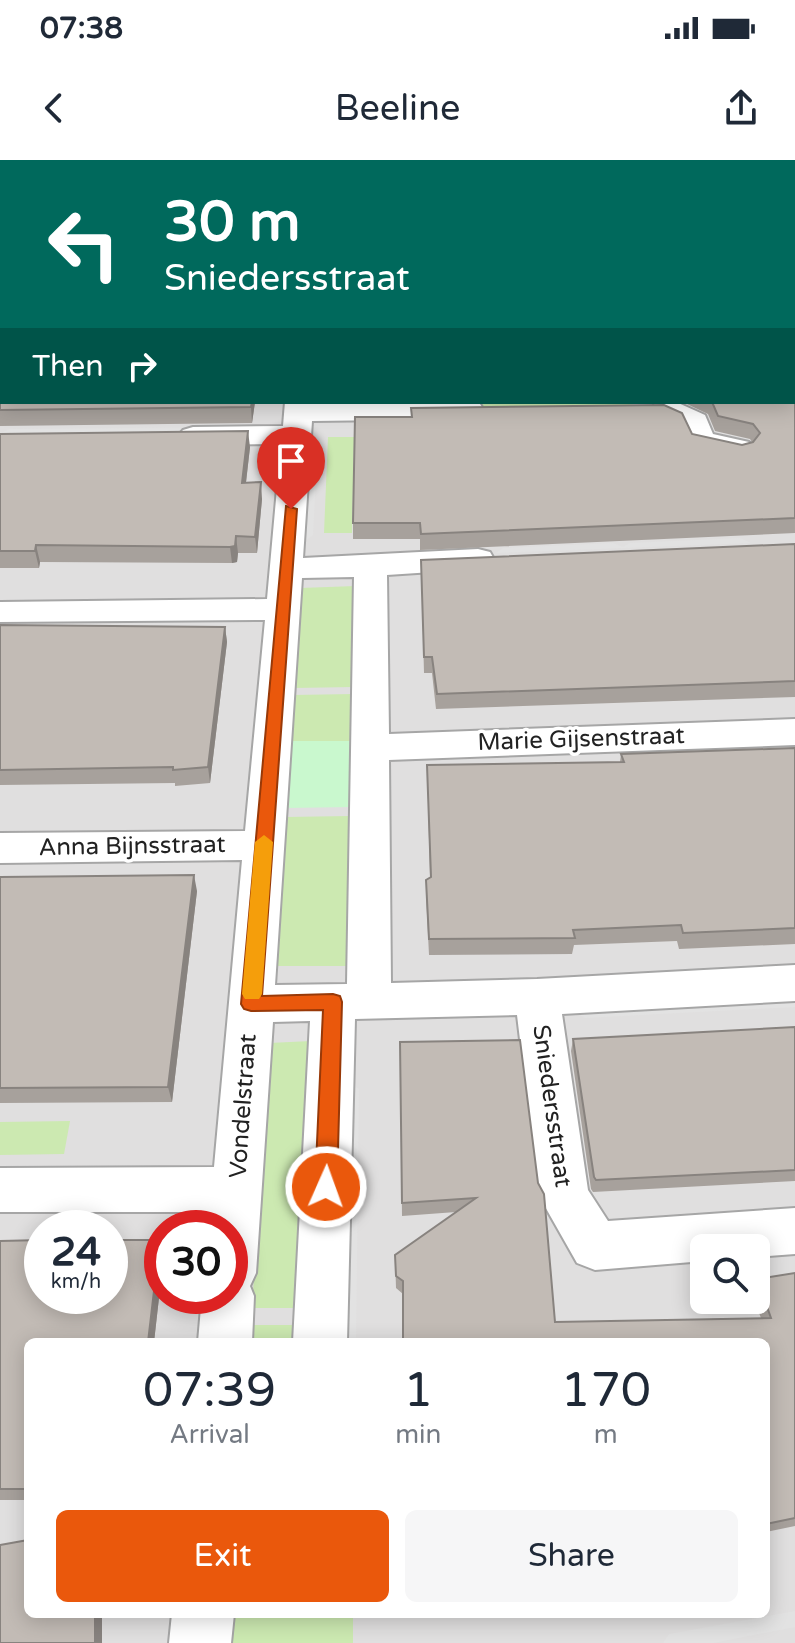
<!DOCTYPE html>
<style>
:root{--surface:#fff;--page:#f6f6f7;--text:#1f2937;--muted:#747a83;--accent:#ea580c}
body{margin:0;font-family:"Varela Round",sans-serif;background:var(--page);color:var(--text);height:100vh;display:flex;flex-direction:column;font-size:30px;white-space:nowrap}
*{box-sizing:border-box;margin:0}
p{font-size:26px;color:var(--muted)}
.icon{flex:none;width:44px;height:44px;fill:none;stroke:currentColor;stroke-width:2;stroke-linecap:round;stroke-linejoin:round}
.map{position:relative;flex:1;overflow:hidden}
.side{position:absolute;left:24px;top:1178px;width:746px;height:280px;display:flex;flex-direction:column;background:var(--surface);border-radius:12px;box-shadow:0 4px 20px #0003}
.side>*{flex:none}
.hud{position:absolute;left:0px;top:0px;width:796px;height:244px;box-shadow:0 4px 20px #0003;background:#00695c;color:#fff;overflow:hidden}
.tools{position:absolute;left:690px;top:1074px;display:grid;gap:16px}
.tools a{display:grid;place-items:center;width:80px;height:80px;border-radius:12px;background:var(--surface);box-shadow:0 4px 20px #0003;font-size:40px}
.speed{position:absolute;left:24px;top:1050px;display:flex;gap:16px;font-size:40px;font-weight:700;text-align:center}
.speed>*{display:grid;place-content:center;width:104px;height:104px;border-radius:50%;background:var(--surface);box-shadow:0 4px 20px #0003;line-height:1}
.speed small{font-size:20px;font-weight:400}
.speed .limit{border:12px solid #d22;background:#fff;color:#111}
.pin{position:absolute;display:grid;place-items:center;width:68px;height:68px;color:#fff;margin:-82px -34px;border-radius:50% 50% 50% 0;rotate:-45deg;box-shadow:0 0 8px #0007}
.pin .icon{rotate:45deg}
.me{position:absolute;width:88px;margin:-44px;rotate:2deg;stroke-linejoin:round;filter:drop-shadow(0 0 6px #0008)}
.turn{display:flex;align-items:center;gap:28px;height:168px;padding:0 32px;font-size:36px}
.turn .icon{width:104px;height:104px;stroke-width:2.5}
.turn b{display:block;font-size:56px;line-height:68px}
.then{display:flex;align-items:center;height:76px;padding:0 32px;background:#0003;gap:16px;font-size:30px}
.eta{display:flex;justify-content:space-evenly;align-items:center;height:136px;text-align:center}
.eta b{font-size:48px;font-weight:600;line-height:56px}
.cta{display:flex;gap:16px;margin-top:auto;padding:16px 32px}
.cta a{flex:1;height:92px;border-radius:12px;background:var(--accent);color:#fff;font-size:32px;font-weight:600;line-height:92px;text-align:center}
.cta a+a{background:var(--page);color:var(--text)}
.status{display:flex;justify-content:space-between;align-items:center;height:56px;padding:0 40px;background:var(--surface);direction:ltr}
.status svg{height:22px;fill:currentColor}
header{display:flex;justify-content:space-between;align-items:center;height:104px;padding:0 32px;background:var(--surface);font-size:36px;font-weight:600}
.map>svg:first-child{display:block}
.residential{fill:#e0dfdf;fill-rule:evenodd}
.grass{fill:#cce9b1}
.park{fill:#c9f8ce}
.parking{fill:#e2e2e2}
.lines{fill:none;stroke-linecap:round;stroke-linejoin:round}
.minor-casing{stroke:#a6a6a6;stroke-width:4}
.minor{fill:#fff;fill-rule:evenodd}
.wall{fill:#a7a19c}
.shaded-wall{fill:#88837f}
.building{fill:#c2bbb5;stroke:#88837f;stroke-width:2}
.route{fill:#ea580c;stroke:#983908;stroke-width:2}
.slow{fill:#f59e0b}
.labels{text-anchor:middle;dominant-baseline:central;stroke-width:7;stroke-linejoin:round;paint-order:stroke}
.street-label{font-size:24px;fill:#222;stroke:#fff}
</style>
<div class="status"><b>07:38</b><svg viewBox="0 0 49 12"><path d="M0 12V9h3v3zM5 12V6h3v6zM10 12V3h3v9zM15 12V0h3v12zM26 1h20v11H26zM47 4h2v5h-2z"/></svg></div>
<header><svg class="icon" aria-label="back" viewBox="0 0 24 24"><path d="M15 5l-7 7 7 7"/></svg>Beeline<svg class="icon" aria-label="share" viewBox="0 0 24 24"><path d="M12 15V3M7 8l5-5 5 5M5 13v7h14v-7"/></svg></header>
<div class="map">
<svg width="795" height="1483" viewBox="0 0 795 1483">
<rect width="100%" height="100%" fill="#f2efe9"/>
<path class="residential" d="M0,0h795v1483h-795zM2,2h792v240h-792zM42,1068h68v68h-68zM162,1068h68v68h-68zM704,1088h52v52h-52zM28,1182h738v272h-738z"/>
<path class="grass" d="M387,242h258l-21,4 -222,2z
M328,277h26l-2,96h-28z
M356,426l-2,101 -61,1 7,-100z
M354,534l-1,47h-63l2,-46z
M351,656l-5,150h-69l-2,-11 9,-138z
M311,881l-11,267h-48l17,-265z
M70,961l-6,33 -64,1v-33z
M250,1165h50l-1,17h-50z
M231,1454h122v29h-124z"/>
<path class="park" d="M290,581h63l-1,66 -67,1z"/>
<path class="parking" d="M242,267l7,4 -247,2 7,-4z
M310,275l8,6 -5,94 -10,8z
M740,378l11,5 -255,10 7,-5 110,-5 10,4 7,-4z
M784,580l-7,7 -331,13 -10,-6z
M795,837v10l-210,11 -14,-9z
M347,921l12,8 -3,253h-15z
M795,1451v16l-81,16h-51l6,-9z"/>
<g class="lines">
<defs>
<path id="minor" d="M310,0h22v2h-22z
M364,0h22v2h-22z
M615,0h22l1,2h-22z
M285,242h187l8,2 4,6 -4,6 -10,3 -158,2 -9,137 175,-9 12,3 4,7 -4,7 -12,3 -91,6 2,159 406,-15v26l-406,15 2,223 146,-4 258,-14v36l-233,13 26,176 20,31 187,-13v46l-39,3v-9h-52v13l-109,9 -18,-7 -38,-67 -22,-181 -162,4 -8,323h-54l17,-321 -37,1 -17,251 -6,13 4,10 -2,46h-54l4,-46h28v-68h-22l2,-16h-210v-44l214,-1 28,-307 -242,3v-30l245,-2 20,-211 -265,2v-20l267,-3 14,-155 -88,1 -10,-3 -5,-6 5,-6 10,-3 90,-1zM354,417l-7,407 -72,1 27,-407z
M656,242h20l29,13 8,19 36,8 5,6 -5,6 -10,3 -49,-11 -8,-20 -26,-12 -4,-6z
M172,1454h62l-3,29h-62z"/>
</defs>
<use href="#minor" class="minor-casing"/>
<use href="#minor" class="minor"/>
</g>
<path class="wall" d="M0,0h288v2h-286v240h253l-3,21 -252,3v-172l2,-1v-2l-2,1z
M669,0h126v373l-375,17v-11h-67v-16l339,-89 50,11 10,-3 -2,-3 -35,-8 -7,-17 -21,-10v-2h107v-240h-125z
M0,274l250,13 -4,36 16,16 -5,54h-19l-1,9 -5,1 -192,-1 -1,6h-39z
M795,384v153l-359,12 -4,-36h-8l-3,-113z
M0,465l225,2 2,15 -17,141 -35,3v-3l-175,2z
M795,588v196l-116,5 -2,-8 -103,4 -2,9 -143,1 -3,-60v-15l4,-3 -3,-112 193,-3 1,-8z
M0,717l197,14 -25,211 -172,1z
M795,867v154l-202,11 -2,-3 -20,-138 2,-12z
M400,882l155,280 206,-4 -7,-18h2l1,-21 38,-6v253l-29,6v-190h-363v-48l-7,-6 -1,-33 61,-43 -54,4z
M160,1080l2,7v24l-8,71h-126v158h-28v-259z"/>
<path class="shaded-wall" d="M252,242h3l-3,21 -1,-16z
M248,271l2,16 -6,52 -2,-16z
M261,322l1,17 -5,54 -2,-16z
M236,376l2,17 -1,9 -5,1 -2,-16z
M36,385l4,17 -1,6 -4,-17z
M225,467l2,15 -17,141 -2,-16z
M194,715l3,16 -25,211 -4,-15z
M160,1080l2,7v24l-8,71h-6z
M95,1454h7v29h-7z"/>
<path class="building" d="M0,0h285l-1,2h-282v240h250l-1,5 -251,3v-156l2,-1v-14l-2,-2z
M413,0h174l1,2h-175z
M674,0h121v358l-374,16 -1,-11h-67l2,-106h57l-1,-9 253,-3 18,8 10,21 50,11 11,-3 7,-9 -7,-9 -35,-8 -6,-14h82v-240h-119z
M248,271l-6,52 19,-1 -6,55 -19,-1 -1,10 -5,1 -194,-2 -1,6h-35v-117z
M795,384v137l-358,13 -5,-37h-8l-3,-97z
M0,465l225,2 -17,140 -35,3v-3l-173,3z
M795,588v180l-112,5 -2,-8 -108,5 2,8 -146,1 -3,-59 5,-3 -4,-112 197,-3 -3,-8z
M194,715l-26,212 -168,1v-211z
M795,867v143l-199,10 -2,-3 -21,-138z
M520,880l18,143 6,11 11,128 216,-4 -14,-39 38,-6v245l-29,6v-182h-363v-61l-7,-5 -1,-21 81,-57 -74,5 -2,-161z
M42,1080v56h68v-56h50l-12,102h-120v147h-28v-248z
M28,1380v74h67v29h-95v-98z"/>
<path class="route" d="M286,346l11,3 -35,487 71,-2 7,2 2,6 -5,185 -3,7 -8,3 -8,-3 -3,-7 8,-177 -72,1 -7,-2 -3,-5z"/>
<path class="slow" d="M264,675l9,7 -11,152 -3,5h-14l-3,-5 13,-152z"/>
<g class="labels">
<g class="street-label">
<text transform="translate(581 579) rotate(-2)">Marie Gijsenstraat</text>
<text transform="translate(132 686) rotate(-1)">Anna Bijnsstraat</text>
<text transform="translate(243 946) rotate(-86)">Vondelstraat</text>
<text transform="translate(552 946) rotate(82)">Sniedersstraat</text>
</g>
</g>
</svg>
<div class="tools">
<a><svg class="icon" aria-label="search" viewBox="0 0 24 24"><circle cx="10" cy="10" r="6"/><path d="M15 15l6 6"/></svg></a>
</div>
<div class="speed"><div>24<small>km/h</small></div><div class="limit">30</div></div>
<div class="pin" style="left:291px;top:349px;background:#d93025"><svg class="icon" aria-label="arrive" viewBox="0 0 24 24"><path d="M6 21V4h12l-3 4 3 4H6"/></svg></div>
<svg class="me" style="left:326px;top:1027px" viewBox="-20 -20 40 40"><circle r="17" fill="#ea580c" stroke="#fff" stroke-width="3"/><path d="M0-11L8 9 0 5-8 9z" fill="#fff"/></svg>
<div class="hud">
<div class="turn"><svg class="icon" aria-label="left" viewBox="0 0 24 24"><path d="M17 20v-9H6M10 6l-5 5 5 5"/></svg><div><b>30 m</b>Sniedersstraat</div></div>
<div class="then">Then<svg class="icon" aria-label="right" viewBox="0 0 24 24"><path d="M7 20v-9h11M14 6l5 5-5 5"/></svg></div>
</div>
<section class="side">
<div class="eta">
<div><b>07:39</b><p>Arrival</p></div>
<div><b>1</b><p>min</p></div>
<div><b>170</b><p>m</p></div>
</div>
<div class="cta"><a>Exit</a><a>Share</a></div>
</section>
</div>
